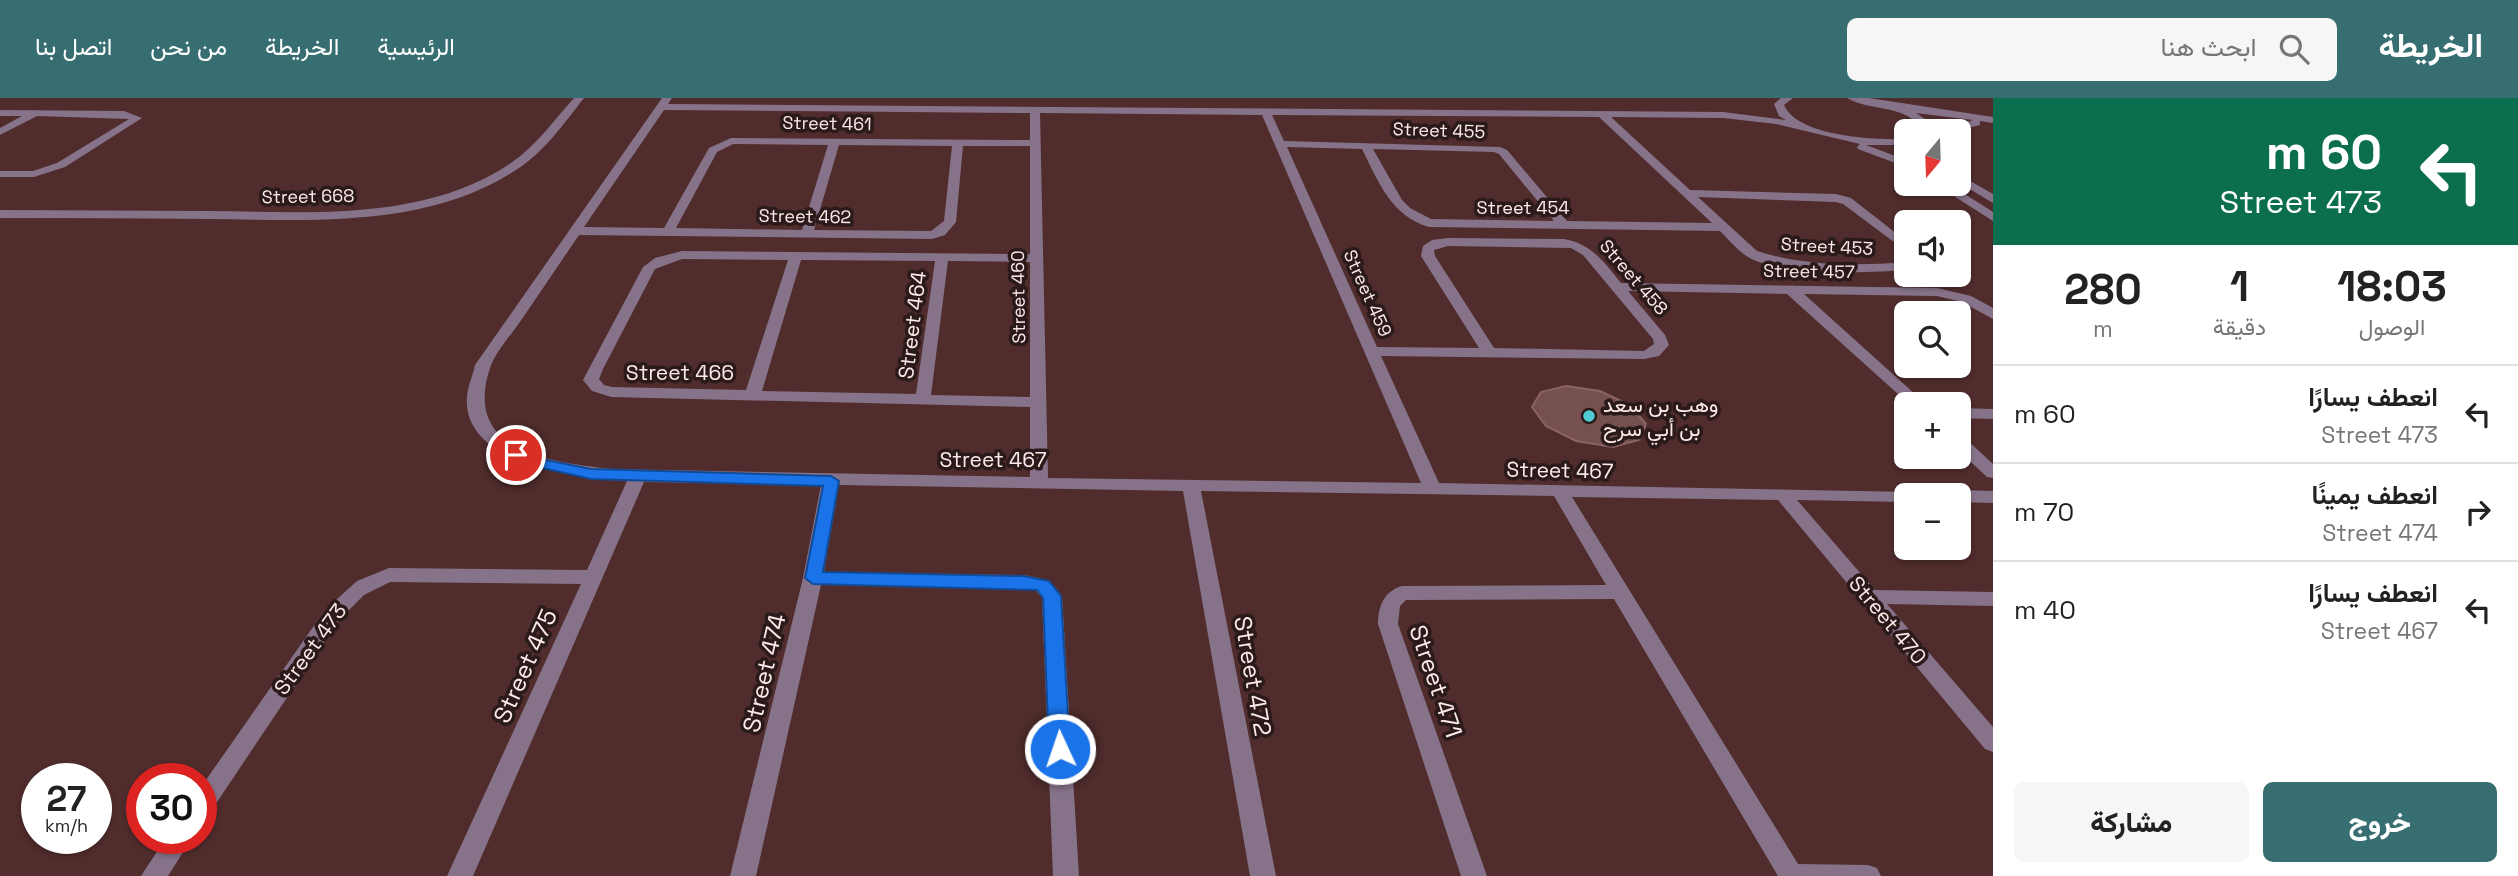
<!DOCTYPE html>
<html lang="ar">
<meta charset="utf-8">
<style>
:root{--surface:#fff;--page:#f6f6f6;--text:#222;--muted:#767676;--line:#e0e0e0;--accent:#376e71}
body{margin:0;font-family:"Space Grotesk",Vazirmatn,sans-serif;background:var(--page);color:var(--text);direction:rtl;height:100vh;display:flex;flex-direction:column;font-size:26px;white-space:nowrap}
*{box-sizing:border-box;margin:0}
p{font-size:23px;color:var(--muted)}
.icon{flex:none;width:38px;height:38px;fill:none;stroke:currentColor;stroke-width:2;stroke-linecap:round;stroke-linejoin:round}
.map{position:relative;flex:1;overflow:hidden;direction:ltr}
.details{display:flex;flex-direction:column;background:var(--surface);width:525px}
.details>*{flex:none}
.hud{background:#0b6e4f;color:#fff;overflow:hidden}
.needle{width:46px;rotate:199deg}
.buttons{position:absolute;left:1894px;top:21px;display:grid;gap:14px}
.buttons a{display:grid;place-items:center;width:77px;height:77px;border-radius:10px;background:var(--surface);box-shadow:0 2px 5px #0004;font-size:35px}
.speed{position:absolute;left:21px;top:665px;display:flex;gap:14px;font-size:35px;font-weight:700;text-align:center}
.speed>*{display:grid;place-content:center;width:91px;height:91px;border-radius:50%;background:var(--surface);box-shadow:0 2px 5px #0004;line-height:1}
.speed small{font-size:18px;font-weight:400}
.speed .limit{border:10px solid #d22;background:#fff;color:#111}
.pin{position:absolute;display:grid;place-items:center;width:60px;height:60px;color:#fff;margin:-30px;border:4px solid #fff;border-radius:50%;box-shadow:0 2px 7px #0007}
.me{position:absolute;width:77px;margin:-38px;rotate:357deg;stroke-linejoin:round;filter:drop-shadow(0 0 5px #0008)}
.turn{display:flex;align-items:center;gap:24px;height:147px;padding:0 21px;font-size:32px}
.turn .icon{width:91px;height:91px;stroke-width:2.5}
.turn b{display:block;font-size:49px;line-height:60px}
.eta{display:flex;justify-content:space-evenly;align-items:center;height:119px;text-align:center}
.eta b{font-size:42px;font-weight:800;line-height:49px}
.primary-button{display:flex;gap:14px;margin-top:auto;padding:14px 21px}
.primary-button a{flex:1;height:80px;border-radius:10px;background:var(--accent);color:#fff;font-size:28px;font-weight:800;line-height:80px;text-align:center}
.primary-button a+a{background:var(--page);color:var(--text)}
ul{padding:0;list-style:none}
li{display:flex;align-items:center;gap:21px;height:98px;padding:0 21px;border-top:2px solid var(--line)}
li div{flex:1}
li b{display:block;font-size:26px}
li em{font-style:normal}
header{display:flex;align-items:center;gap:42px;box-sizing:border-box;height:98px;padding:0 35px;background:var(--accent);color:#fff}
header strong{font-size:33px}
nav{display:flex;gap:38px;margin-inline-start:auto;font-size:24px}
.search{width:490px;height:63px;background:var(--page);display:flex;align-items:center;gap:18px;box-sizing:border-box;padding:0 24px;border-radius:10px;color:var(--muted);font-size:26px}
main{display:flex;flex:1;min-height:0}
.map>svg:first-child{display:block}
.building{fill:#764f4f;stroke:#8c6363;stroke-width:2}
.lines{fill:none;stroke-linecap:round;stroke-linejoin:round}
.minor{fill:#86738a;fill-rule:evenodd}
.route{fill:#1a73e8;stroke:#114b97;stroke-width:2}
.poi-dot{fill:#51ccd2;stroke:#2a1a1a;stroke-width:2.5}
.labels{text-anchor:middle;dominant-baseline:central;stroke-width:7;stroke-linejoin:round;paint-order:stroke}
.far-street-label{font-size:18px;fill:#fce9e8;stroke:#2a1a1a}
.street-label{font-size:21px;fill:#fce9e8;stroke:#2a1a1a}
.poi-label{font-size:21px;fill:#fce9e8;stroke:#2a1a1a;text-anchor:start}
.near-street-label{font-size:24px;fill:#fce9e8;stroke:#2a1a1a}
</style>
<header>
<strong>الخريطة</strong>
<div class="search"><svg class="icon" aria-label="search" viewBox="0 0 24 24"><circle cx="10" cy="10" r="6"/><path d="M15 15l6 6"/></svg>ابحث هنا</div>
<nav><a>الرئيسية</a><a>الخريطة</a><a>من نحن</a><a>اتصل بنا</a></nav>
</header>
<main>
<section class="details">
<div class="hud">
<div class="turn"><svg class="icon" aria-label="left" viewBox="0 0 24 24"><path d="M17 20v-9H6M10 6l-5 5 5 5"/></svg><div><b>60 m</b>Street 473</div></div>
</div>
<div class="eta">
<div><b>18:03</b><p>الوصول</p></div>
<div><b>1</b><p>دقيقة</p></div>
<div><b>280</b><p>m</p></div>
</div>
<ul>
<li><svg class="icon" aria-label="left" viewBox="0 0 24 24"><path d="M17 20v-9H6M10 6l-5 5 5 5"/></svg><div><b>انعطف يسارًا</b><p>Street 473</p></div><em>60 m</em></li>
<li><svg class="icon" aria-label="right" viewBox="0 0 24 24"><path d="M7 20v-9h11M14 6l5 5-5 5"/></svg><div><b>انعطف يمينًا</b><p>Street 474</p></div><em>70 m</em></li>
<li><svg class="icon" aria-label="left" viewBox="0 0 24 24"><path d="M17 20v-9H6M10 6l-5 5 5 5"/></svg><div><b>انعطف يسارًا</b><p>Street 467</p></div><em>40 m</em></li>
</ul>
<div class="primary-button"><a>خروج</a><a>مشاركة</a></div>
</section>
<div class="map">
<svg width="1993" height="778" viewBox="0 0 1993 778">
<rect width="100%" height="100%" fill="#502c2c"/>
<path class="building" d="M1566,288l34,5 30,14 16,19 -7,16 -26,7 -37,-6 -30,-15 -14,-19 9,-15z"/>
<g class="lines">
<path class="minor" d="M574,0h10c-19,24 -39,53 -65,70 -90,61 -208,52 -311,51 -69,-1 -139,-1 -208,-1v-8c69,0 138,1 207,1 100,1 217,11 304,-48 25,-17 43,-43 63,-65z
M662,0h10l-4,6 1055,8 63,8 -7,-4 -5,-12 7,-6h12l-9,7c14,32 92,35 122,34v6h-40l40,15v7l-48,-18 -1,-2 3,-3 -84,-20 -53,-6 -112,-1 79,73 146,4 15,4 55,43v10l-63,-47 -7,-2 -138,-5 59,54c47,15 100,15 149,11v8c-38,3 -125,6 -158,-13 -10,-6 -20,-18 -28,-26l-291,-4c-38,-11 -51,-46 -67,-78l-75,-2 90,200 102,1 -58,-92 2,-10 9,-6 16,-2 116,1c28,5 40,23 57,44l316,5 34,8 22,12v11l-31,-17 -25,-6 -133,-2 122,110h-17l-122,-110 -159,-3 37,44 4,10 -10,11 -15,3 -263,-3 58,127 473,9 2,3h-8v7l-109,-2 78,90 118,2v14l-106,-2 106,123v25l-8,-3 -207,-249 -206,-3 226,367 70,1 9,3 4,8h-103l-164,-277 -208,1 -6,6 -2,18 89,252h-26l-83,-252c0,-17 6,-33 24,-38l204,-1 -52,-89 -353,-5 75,385h-26l-67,-385 -344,-6 -15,87 200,3c18,3 28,5 38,21l17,280h-26l-11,-278 -6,-7 -12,-2 -203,-4 -65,291h-26l73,-298 18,-93 -177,-3 -171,394h-26l134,-292 -191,-2 -26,13 -25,25 -130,194 -8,3v-30l124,-177 32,-29 32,-13 198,2 40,-89c-48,-4 -166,-15 -160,-85 1,-10 6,-21 8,-31zM664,12l366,3v27l-299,-2 -22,10 -45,80 -80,-1zM1040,15l222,2 159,368 -373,-5zM1272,17l327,2 113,106 -145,-2 -60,-71 -7,-3 -216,-6zM733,46l95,1 -26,85 -126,-2 41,-76zM839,47l113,1 -8,75 -13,10 -117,-1zM963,48h67v108l-348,-3 -27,7 -12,9 -60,113 9,11 19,6 419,10v70l-419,-8c-61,-7 -149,-17 -121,-101 6,-17 22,-34 32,-49 19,-28 38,-56 57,-84l353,4 13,-4 11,-13zM1373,51l121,3 5,2 55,67 -123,-2 -21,-11 -8,-8zM1448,148l123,2 12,7 70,84 1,5 -10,7 -150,-3 -59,-92 -1,-6zM682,161l106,1 -42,130 -134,-3 -8,-2 -5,-6 4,-10 52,-100zM801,162l134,1 -19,133 -154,-3zM948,163l82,1v135l-99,-2z
M1847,0h22l124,19v6l-13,-2v4l-25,6h-17l35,-11 -57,-7 12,8 6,10h-10c-18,-28 -54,-19 -77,-33z
M0,12l124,1 18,7 -77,49 -31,10h-34v-6h33l24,-8 72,-44 -92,-3 -37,19v-7l22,-12h-22z
M1958,76l35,20v9l-35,-21z
M1935,86h14l44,28v9z
M1958,310l35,1v10l-35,-1z
M1958,338l6,1 29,27v14l-6,-1 -29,-27z
M1958,392l35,1v12l-35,-1v-7h-8z
M166,740h26l-24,38h-27z"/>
</g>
<path class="route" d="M516,352l25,9 50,10 240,7 8,5 -16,91 201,4 25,5 12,15 9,153 -3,6 -7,2 -8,-2 -3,-6 -6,-151 -6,-8 -224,-6 -8,-6 18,-92 -232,-7 -53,-12 -28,-9 -2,-3 2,-3z"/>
<circle class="poi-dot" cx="1589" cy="318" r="7"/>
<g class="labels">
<g class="far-street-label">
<text transform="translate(827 25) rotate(1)">Street 461</text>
<text transform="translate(1439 32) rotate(2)">Street 455</text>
<text transform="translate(308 98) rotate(-1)">Street 668</text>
<text x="1523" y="109">Street 454</text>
<text transform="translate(805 118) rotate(1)">Street 462</text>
<text transform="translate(1827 148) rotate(3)">Street 453</text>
<text transform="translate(1809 173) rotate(1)">Street 457</text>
<text transform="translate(1634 179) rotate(49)">Street 458</text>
<text transform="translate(1368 195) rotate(66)">Street 459</text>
<text transform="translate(1018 199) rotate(-91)">Street 460</text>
</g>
<g class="street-label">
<text transform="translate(912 227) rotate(-83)">Street 464</text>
<text x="680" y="274">Street 466</text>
<text x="993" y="361">Street 467</text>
<text transform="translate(1560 372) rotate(1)">Street 467</text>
<text transform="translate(1888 522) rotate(50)">Street 470</text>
<text transform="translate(310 551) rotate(-54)">Street 473</text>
</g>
<g class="poi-label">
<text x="1603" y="306">وهب بن سعد<tspan x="1603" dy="24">بن أبي سرح</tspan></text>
</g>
<g class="near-street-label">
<text transform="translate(525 568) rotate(-66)">Street 475</text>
<text transform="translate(764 575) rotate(-77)">Street 474</text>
<text transform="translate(1253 578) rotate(80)">Street 472</text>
<text transform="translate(1436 583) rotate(71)">Street 471</text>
</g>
</g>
</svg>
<div class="buttons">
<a><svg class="needle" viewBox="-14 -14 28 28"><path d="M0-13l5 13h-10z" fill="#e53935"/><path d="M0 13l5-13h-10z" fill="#767676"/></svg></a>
<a><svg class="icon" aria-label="sound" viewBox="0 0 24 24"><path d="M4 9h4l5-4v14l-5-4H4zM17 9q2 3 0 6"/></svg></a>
<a><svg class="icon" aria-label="search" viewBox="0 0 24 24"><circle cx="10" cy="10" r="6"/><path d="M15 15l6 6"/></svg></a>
<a>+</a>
<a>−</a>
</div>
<div class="speed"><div>27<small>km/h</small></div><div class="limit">30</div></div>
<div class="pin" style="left:516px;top:357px;background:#d93025"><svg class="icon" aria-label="arrive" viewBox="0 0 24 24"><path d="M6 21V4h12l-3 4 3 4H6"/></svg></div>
<svg class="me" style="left:1060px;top:651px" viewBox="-20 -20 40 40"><circle r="17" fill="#1a73e8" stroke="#fff" stroke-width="3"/><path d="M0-11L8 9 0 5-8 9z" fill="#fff"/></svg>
</div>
</main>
